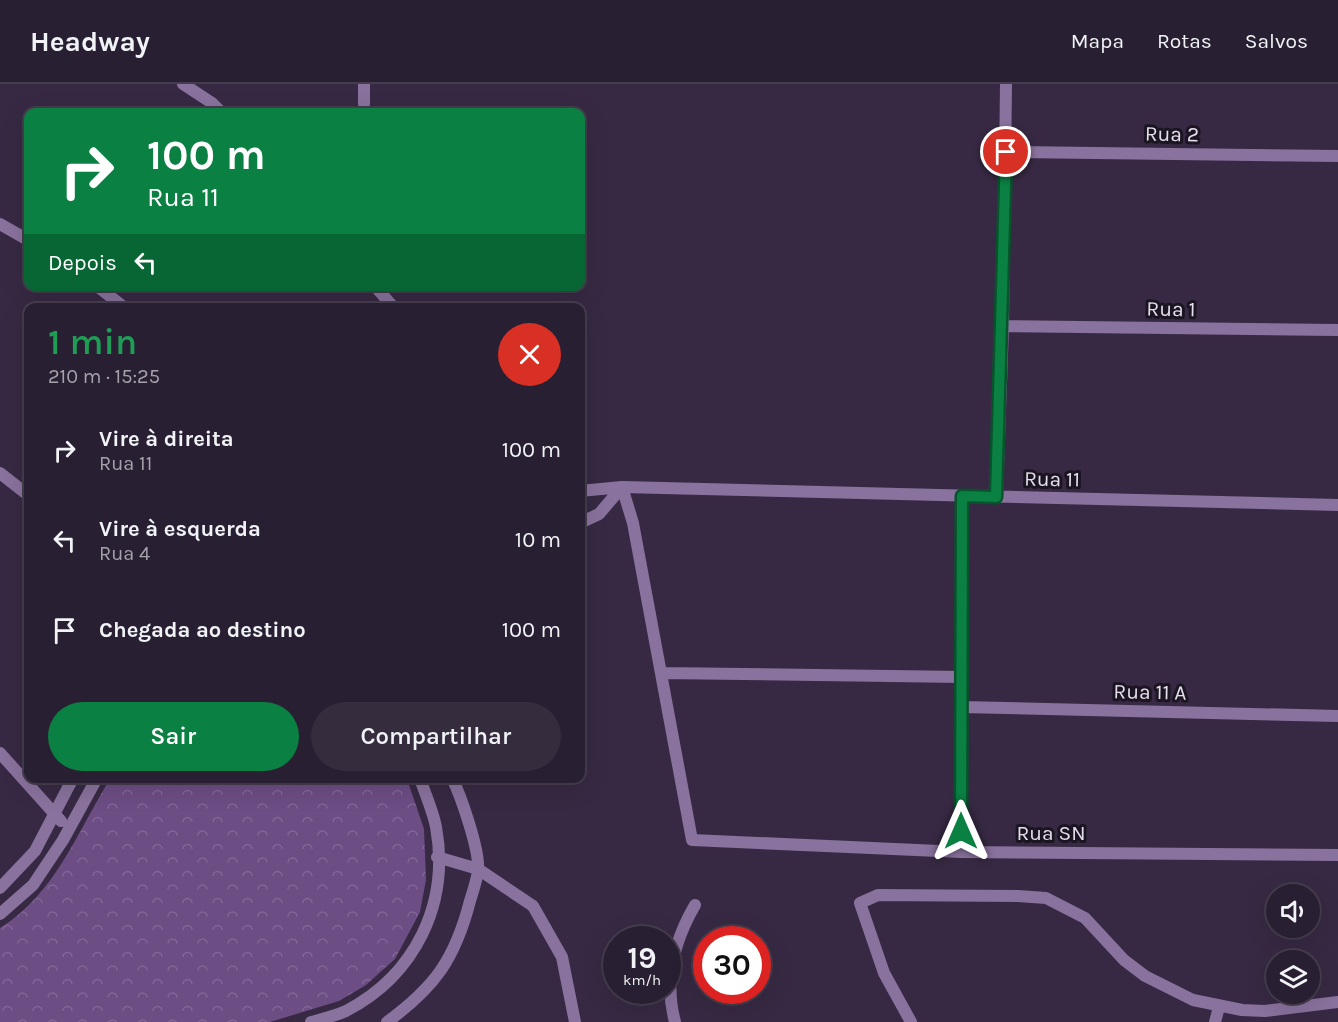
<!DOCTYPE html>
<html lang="pt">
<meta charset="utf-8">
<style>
:root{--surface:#291f32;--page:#352c3e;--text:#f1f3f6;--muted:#a5a2ac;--line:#453d4d;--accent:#0b8043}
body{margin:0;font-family:Karla,sans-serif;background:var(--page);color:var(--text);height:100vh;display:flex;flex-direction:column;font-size:22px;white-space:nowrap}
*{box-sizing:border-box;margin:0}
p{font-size:20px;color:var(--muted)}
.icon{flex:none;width:33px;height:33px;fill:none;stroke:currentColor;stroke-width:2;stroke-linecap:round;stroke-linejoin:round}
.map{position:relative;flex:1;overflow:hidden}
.details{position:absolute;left:24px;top:219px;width:561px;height:480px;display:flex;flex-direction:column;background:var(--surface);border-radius:12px;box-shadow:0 6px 24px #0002,0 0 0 2px var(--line)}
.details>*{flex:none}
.hud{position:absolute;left:24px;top:24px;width:561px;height:183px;border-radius:12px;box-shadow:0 6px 24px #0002,0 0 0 2px var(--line);background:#0b8043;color:#fff;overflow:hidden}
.buttons{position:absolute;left:1266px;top:800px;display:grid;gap:12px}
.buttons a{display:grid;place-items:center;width:54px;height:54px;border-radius:50%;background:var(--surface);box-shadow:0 6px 24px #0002,0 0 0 2px var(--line);font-size:30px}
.speed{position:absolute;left:603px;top:842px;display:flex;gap:12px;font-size:30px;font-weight:700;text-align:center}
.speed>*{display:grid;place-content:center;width:78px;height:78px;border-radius:50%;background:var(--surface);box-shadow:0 6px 24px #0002,0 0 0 2px var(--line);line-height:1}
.speed small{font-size:15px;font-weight:400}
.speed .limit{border:9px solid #d22;background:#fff;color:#111}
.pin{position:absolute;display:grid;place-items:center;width:51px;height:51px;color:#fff;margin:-26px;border:3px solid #fff;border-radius:50%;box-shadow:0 2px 6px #0007}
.me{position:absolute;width:66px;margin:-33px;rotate:0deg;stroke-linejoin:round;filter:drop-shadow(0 0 4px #0008)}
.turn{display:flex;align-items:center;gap:21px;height:126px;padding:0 24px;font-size:27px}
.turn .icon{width:78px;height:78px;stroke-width:2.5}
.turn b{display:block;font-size:42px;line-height:51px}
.then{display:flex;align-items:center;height:57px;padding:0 24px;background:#0003;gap:12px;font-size:22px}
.round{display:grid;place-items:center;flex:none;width:63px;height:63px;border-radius:32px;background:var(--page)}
.headline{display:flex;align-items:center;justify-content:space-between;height:102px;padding:0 24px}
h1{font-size:36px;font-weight:600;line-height:45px;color:#1e9e55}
.action{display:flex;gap:12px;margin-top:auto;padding:12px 24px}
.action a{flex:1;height:69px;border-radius:36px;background:var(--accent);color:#fff;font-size:24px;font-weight:600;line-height:69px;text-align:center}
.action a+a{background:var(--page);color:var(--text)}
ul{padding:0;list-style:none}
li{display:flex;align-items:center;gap:18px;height:90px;padding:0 24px}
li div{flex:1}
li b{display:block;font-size:22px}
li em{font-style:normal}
header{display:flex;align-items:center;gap:36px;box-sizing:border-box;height:84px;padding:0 30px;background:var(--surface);border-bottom:2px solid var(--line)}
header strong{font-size:28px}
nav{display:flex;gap:33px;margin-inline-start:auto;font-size:21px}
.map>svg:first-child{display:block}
.forest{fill:url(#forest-crowns)}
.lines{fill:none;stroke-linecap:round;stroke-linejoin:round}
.street{stroke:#89729d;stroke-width:12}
.route-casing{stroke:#07532c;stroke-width:15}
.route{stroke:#0b8043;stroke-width:10}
.labels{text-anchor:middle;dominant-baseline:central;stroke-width:6;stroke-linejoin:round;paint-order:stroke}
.street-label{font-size:21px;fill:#e5dced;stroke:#1b1521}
</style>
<header>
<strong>Headway</strong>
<nav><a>Mapa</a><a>Rotas</a><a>Salvos</a></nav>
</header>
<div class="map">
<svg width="1338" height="938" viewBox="0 0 1338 938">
<defs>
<pattern id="forest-crowns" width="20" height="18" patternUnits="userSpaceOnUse" patternTransform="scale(1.5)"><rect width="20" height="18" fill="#6c4d84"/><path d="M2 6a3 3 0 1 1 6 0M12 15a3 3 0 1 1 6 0" fill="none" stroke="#816696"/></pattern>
</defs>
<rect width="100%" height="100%" fill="#372943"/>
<path class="forest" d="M407,695l17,50 2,51 -6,32 -25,47 -29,26 -27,16 -69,21h-270v-94c56,-35 77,-96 110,-149z"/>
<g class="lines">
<path class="street" d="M183,0l29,19 9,9
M364,20v-20
M1006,68l332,4
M0,140l28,16
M97,202l28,22
M375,202l19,22
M1003,242l335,4
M0,389l28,22
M622,403l11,36 59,317 269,12 377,3
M580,407l42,-4 716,18
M997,413l6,-171 3,-242
M580,439l19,-9 23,-27
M662,589l300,4
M961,623l377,9
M0,669l61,68
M961,768l1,-356
M437,773l41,12 55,37 29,51 13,65
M0,804l35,-37 38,-73
M0,830l33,-29 30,-45 34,-62
M311,938c11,-3 24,-6 35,-11 69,-36 104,-107 90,-184 -3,-16 -11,-33 -16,-49
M387,938c48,-35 68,-63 83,-121 3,-10 7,-21 8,-31 2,-19 -17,-74 -26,-92
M675,938c-11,-41 -1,-81 20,-117
M911,938l-27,-49 -24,-70 18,-8 140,1 28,2 39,20 39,42 21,16 48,24 49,10 23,1 73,-9
M1215,938l4,-15"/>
</g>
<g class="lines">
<defs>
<path id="route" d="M961,747l1,-335 34,1 10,-345"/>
</defs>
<use href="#route" class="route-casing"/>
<use href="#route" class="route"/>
</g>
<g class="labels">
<g class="street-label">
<text transform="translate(1172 50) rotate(1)">Rua 2</text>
<text transform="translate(1171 225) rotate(1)">Rua 1</text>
<text transform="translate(1052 395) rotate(1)">Rua 11</text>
<text transform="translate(1150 608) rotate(1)">Rua 11 A</text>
<text x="1051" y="749">Rua SN</text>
</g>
</g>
</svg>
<div class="buttons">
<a><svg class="icon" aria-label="sound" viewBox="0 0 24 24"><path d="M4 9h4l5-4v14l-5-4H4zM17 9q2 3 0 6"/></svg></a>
<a><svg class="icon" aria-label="layers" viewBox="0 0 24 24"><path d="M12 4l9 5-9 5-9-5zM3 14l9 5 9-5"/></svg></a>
</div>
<div class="speed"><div>19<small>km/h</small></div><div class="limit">30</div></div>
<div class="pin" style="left:1006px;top:68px;background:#d93025"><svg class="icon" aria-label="arrive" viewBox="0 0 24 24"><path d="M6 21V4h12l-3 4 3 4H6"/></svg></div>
<svg class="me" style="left:961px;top:747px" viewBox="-20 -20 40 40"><path d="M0-17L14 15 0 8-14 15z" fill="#0b8043" stroke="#fff" stroke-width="4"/></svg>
<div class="hud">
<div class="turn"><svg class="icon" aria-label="right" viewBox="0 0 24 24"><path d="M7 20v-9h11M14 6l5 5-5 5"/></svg><div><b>100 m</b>Rua 11</div></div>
<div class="then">Depois<svg class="icon" aria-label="left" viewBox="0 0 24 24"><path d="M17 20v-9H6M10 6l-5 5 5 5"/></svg></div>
</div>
<section class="details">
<div class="headline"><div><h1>1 min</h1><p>210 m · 15:25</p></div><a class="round" style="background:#d93025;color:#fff"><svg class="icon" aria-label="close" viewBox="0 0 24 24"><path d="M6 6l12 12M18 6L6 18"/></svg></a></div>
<ul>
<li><svg class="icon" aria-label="right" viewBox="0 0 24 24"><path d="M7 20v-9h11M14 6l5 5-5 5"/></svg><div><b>Vire à direita</b><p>Rua 11</p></div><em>100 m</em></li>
<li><svg class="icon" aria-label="left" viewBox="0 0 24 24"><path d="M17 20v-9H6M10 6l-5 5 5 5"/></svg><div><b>Vire à esquerda</b><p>Rua 4</p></div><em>10 m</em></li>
<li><svg class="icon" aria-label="arrive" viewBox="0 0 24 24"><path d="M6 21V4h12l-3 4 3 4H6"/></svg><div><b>Chegada ao destino</b></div><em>100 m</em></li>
</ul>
<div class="action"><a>Sair</a><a>Compartilhar</a></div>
</section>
</div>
